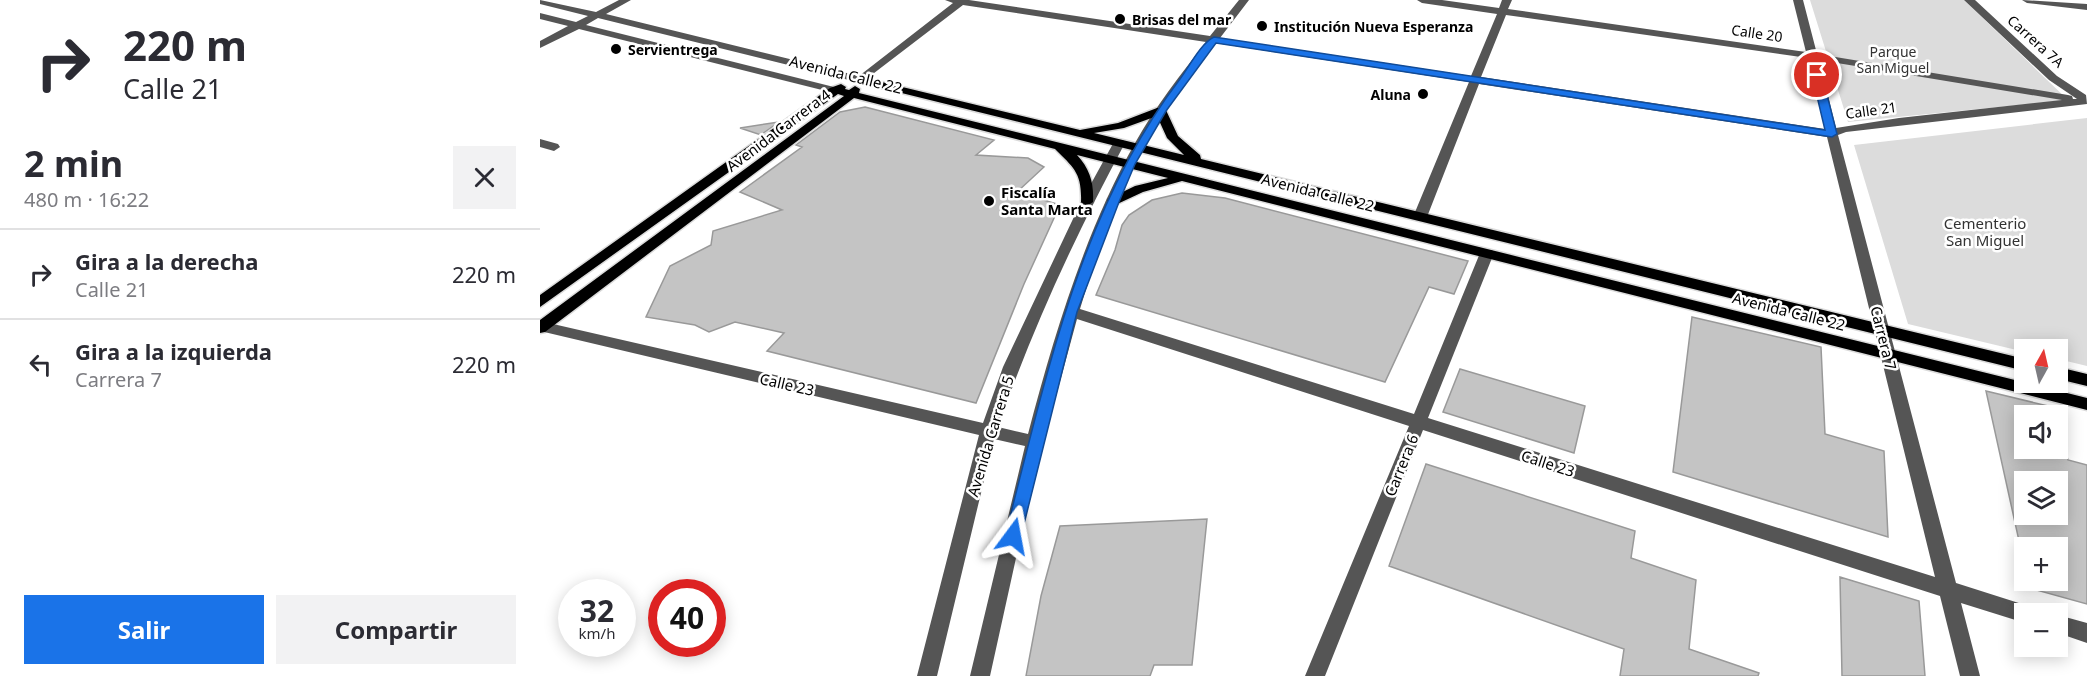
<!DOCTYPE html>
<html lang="es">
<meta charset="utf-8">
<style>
:root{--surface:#fff;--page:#f2f2f3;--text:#2b2b33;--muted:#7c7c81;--line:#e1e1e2;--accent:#1a73e8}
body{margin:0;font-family:"Noto Sans",sans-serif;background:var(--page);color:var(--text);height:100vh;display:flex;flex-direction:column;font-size:22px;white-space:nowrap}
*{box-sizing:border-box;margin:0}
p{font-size:20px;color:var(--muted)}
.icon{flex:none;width:33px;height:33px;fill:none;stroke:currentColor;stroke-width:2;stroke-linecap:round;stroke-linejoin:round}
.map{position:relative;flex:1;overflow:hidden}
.panel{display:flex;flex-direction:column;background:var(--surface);width:540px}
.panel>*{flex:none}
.guide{background:#fff;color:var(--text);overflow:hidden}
.needle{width:39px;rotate:8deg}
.tools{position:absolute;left:1474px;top:339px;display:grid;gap:12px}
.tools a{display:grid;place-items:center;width:54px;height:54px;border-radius:0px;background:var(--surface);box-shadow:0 3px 15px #0003;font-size:30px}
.speed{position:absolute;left:18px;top:579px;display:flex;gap:12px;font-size:30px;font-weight:700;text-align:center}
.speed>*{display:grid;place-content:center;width:78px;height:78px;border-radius:50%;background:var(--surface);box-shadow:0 3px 15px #0003;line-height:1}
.speed small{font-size:15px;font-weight:400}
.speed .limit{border:9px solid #d22;background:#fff;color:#111}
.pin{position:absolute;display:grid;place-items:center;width:51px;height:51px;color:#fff;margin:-26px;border:3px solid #fff;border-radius:50%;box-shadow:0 2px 6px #0007}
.me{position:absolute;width:66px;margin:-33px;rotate:13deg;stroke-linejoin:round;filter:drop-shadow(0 0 4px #0008)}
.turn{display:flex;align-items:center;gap:21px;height:126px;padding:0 24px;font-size:27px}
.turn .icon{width:78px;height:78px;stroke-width:2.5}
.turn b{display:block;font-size:42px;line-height:51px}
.round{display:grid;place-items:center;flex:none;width:63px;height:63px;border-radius:0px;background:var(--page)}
.summary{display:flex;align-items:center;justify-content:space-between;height:102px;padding:0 24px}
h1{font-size:36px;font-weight:700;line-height:45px}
.primary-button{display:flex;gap:12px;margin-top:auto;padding:12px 24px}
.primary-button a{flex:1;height:69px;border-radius:0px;background:var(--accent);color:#fff;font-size:24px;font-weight:700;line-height:69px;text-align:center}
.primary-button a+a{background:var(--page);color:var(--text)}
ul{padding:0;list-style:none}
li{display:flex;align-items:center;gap:18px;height:90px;padding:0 24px;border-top:2px solid var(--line)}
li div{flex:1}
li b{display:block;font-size:22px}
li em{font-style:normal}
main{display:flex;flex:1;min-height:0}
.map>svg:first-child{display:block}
.green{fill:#dcdcdc}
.building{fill:#c4c4c4;stroke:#999;stroke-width:1.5;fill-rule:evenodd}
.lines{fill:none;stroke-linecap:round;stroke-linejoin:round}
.major-casing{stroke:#dbdbdb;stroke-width:3}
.minor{fill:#555;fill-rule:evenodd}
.major{fill:#000;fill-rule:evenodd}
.route{fill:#1a73e8;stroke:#114b97;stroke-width:1.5}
.poi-dot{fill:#000;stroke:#fff;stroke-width:2}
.labels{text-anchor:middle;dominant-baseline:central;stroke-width:5;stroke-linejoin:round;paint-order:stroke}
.far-poi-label{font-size:14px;font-weight:bold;fill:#000;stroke:#fff;text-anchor:start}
.far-street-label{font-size:14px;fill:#000;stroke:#fff}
.far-park-label{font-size:14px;fill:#333;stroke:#fff}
.street-label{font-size:15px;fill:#000;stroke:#fff}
.poi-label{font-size:15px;font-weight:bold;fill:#000;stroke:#fff;text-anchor:start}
.park-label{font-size:15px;fill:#333;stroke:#fff}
</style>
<main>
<section class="panel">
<div class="guide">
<div class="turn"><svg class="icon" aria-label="right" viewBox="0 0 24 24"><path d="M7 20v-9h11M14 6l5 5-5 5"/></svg><div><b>220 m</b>Calle 21</div></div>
</div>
<div class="summary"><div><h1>2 min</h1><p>480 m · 16:22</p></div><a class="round"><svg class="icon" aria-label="close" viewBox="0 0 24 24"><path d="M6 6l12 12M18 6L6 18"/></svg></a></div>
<ul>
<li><svg class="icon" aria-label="right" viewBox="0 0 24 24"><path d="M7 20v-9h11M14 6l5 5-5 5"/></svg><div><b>Gira a la derecha</b><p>Calle 21</p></div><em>220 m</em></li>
<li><svg class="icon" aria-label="left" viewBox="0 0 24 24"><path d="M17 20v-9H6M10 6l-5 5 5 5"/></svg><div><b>Gira a la izquierda</b><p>Carrera 7</p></div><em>220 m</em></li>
</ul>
<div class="primary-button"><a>Salir</a><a>Compartir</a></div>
</section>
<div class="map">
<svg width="1547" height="676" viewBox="0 0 1547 676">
<rect width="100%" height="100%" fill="#fff"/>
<path class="green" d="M1270,0h154l104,100 -220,22z
M1547,118v248l-29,-7v-9l-33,2 -117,-28 -54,-179z"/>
<path class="building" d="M325,107l129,33 -18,15 52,3 16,9 -27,25 43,13 -36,79 -48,119 -209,-52 17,-18 -49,-11 -26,10 -14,-7 -49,-8 24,-51 41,-21 2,-14 69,-21 -42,-18 62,-45 -6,-2 44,-33z
M239,122l-18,13 -21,-7z
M642,193l43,5 243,63 -14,33 -25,-7 -44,95 -289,-87 19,-45 7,-25 7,-10 23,-15z
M1152,317l129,30 4,87 59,17 4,86 -215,-65z
M920,369l125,37 -11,47 -131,-41z
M1446,391l66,16 3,9h-30v32h33v-22l10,34 19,5v139l-58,-16 -1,-8h30v-32h-33v20zM1485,482h33v32h-33z
M886,464l209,67 -4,27 65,22 -7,69 70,24 -1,3h-138l4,-27 -235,-83z
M667,519l-15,146h-38l-4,11h-124l15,-80 19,-70z
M1300,577l79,24 6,75h-83z"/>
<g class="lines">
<defs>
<path id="major" d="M321,77l219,53 38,-7 39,-15h8l13,28 22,19 1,4 824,200v12l-1168,-289v-4zM617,116l10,22 17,17 -90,-22 30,-5z
M301,84l5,3 -1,2 4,1 6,-4 5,3 -1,4 1228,305v12l-905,-229 -39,11 -30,14 -6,-4 1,-3 27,-13 33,-8 -91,-23c13,14 17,28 16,47l-6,4 -6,-4c1,-29 -7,-34 -26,-53l-201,-51 -309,234 -5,1v-13l304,-224 -6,-2 -298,213v-12l290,-207z
M1518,367l29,7v12l-29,-7z"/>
</defs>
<use href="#major" class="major-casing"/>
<path class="minor" d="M0,0l56,12 23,-12h12l-25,14 253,62 94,-73 -8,-3h24l241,36 29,-36h10l-29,38 251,38 26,-62 -75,-11 -5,-3h25l57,8 3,-8h10l-4,9 298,43 -13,-52h10l14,54 251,41 4,1 1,3h4l-28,-19 -85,-80h11l82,76 29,19 1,9 -241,28 -8,3 118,448 69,22 7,2 3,7h-10v9l-64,-20 19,73h-20l-20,-80 -517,-166 -98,246h-20l104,-250 -332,-107 -44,162 -43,195h-20l55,-230 -31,-7 -57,237h-20l62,-241 -439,-104v-10l443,102 20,-56 78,-165 34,-62h8l2,3c-49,91 -93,186 -127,284l30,7c26,-99 57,-202 107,-291 20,-36 46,-69 71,-101l-243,-37 -102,78 -263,-65 -12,7 252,63 1,2 -5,3 -255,-64 -39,19v-7l28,-15 -28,-7v-6l36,9 12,-6 -48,-12zM966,15l302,43 17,71 -344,-52zM675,43l254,39 -56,135 7,4 7,-4 52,-133 348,53 108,440 -507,-159 66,-165 -2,-3h-10l-2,3 -66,161 -334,-105c17,-56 38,-115 67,-167 19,-35 44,-67 68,-99zM1279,60l243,40 -163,18 -63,10z
M1482,0l65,4v6l-60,-7z
M0,139l18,5 2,3 -6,4 -14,-4z
M1518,615l29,8v20l-29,-10z"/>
<use href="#major" class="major"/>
</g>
<path class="route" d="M674,37l611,93 -13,-55 5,-3 5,3 15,59 -5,3 -616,-94 -50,68 -31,53 -16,38 -42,110 -56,224 -2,5 -6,2 -6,-2 -2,-5c41,-157 74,-325 175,-457 9,-12 21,-36 34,-42z"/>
<g class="poi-dot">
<circle cx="580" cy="19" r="6"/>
<circle cx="722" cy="26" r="6"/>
<circle cx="76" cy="49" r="6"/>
<circle cx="883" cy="94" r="6"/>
<circle cx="449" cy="201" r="6"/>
</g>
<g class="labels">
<g class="far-poi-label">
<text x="592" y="19">Brisas del mar</text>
<text x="734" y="26">Institución Nueva Esperanza</text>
<text x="88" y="49">Servientrega</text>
<text x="871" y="94" text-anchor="end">Aluna</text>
</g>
<g class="far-street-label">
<text transform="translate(1217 33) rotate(8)">Calle 20</text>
<text transform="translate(1496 41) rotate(42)">Carrera 7A</text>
<text transform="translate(1331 110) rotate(-8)">Calle 21</text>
</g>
<g class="far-park-label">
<text x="1353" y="51">Parque<tspan x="1353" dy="16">San Miguel</tspan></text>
</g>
<g class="street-label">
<text transform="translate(306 74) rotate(14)">Avenida Calle 22</text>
<text transform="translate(238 130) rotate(-37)">Avenida Carrera 4</text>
<text transform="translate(778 192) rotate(14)">Avenida Calle 22</text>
<text transform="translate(1249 311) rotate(14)">Avenida Calle 22</text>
<text transform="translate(1344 338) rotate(76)">Carrera 7</text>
<text transform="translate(247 384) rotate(13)">Calle 23</text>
<text transform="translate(450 436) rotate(-73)">Avenida Carrera 5</text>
<text transform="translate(1008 463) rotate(18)">Calle 23</text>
<text transform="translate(861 465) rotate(-68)">Carrera 6</text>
</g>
<g class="poi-label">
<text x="461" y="192">Fiscalía<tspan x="461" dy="17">Santa Marta</tspan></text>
</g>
<g class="park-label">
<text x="1445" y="223">Cementerio<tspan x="1445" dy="17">San Miguel</tspan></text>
</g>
</g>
</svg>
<div class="tools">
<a><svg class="needle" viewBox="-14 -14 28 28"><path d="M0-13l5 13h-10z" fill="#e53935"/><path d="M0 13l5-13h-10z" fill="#7c7c81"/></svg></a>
<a><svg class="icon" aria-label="sound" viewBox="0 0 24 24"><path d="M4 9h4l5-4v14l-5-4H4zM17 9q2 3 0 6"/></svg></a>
<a><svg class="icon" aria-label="layers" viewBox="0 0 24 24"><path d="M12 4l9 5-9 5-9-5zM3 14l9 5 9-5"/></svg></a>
<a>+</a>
<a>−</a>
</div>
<div class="speed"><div>32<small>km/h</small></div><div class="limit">40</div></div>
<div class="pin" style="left:1277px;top:75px;background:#d93025"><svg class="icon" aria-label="arrive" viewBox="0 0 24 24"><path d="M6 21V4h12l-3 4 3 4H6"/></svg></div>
<svg class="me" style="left:473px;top:536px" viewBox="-20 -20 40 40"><path d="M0-17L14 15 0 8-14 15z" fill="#1a73e8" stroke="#fff" stroke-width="4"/></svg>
</div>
</main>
